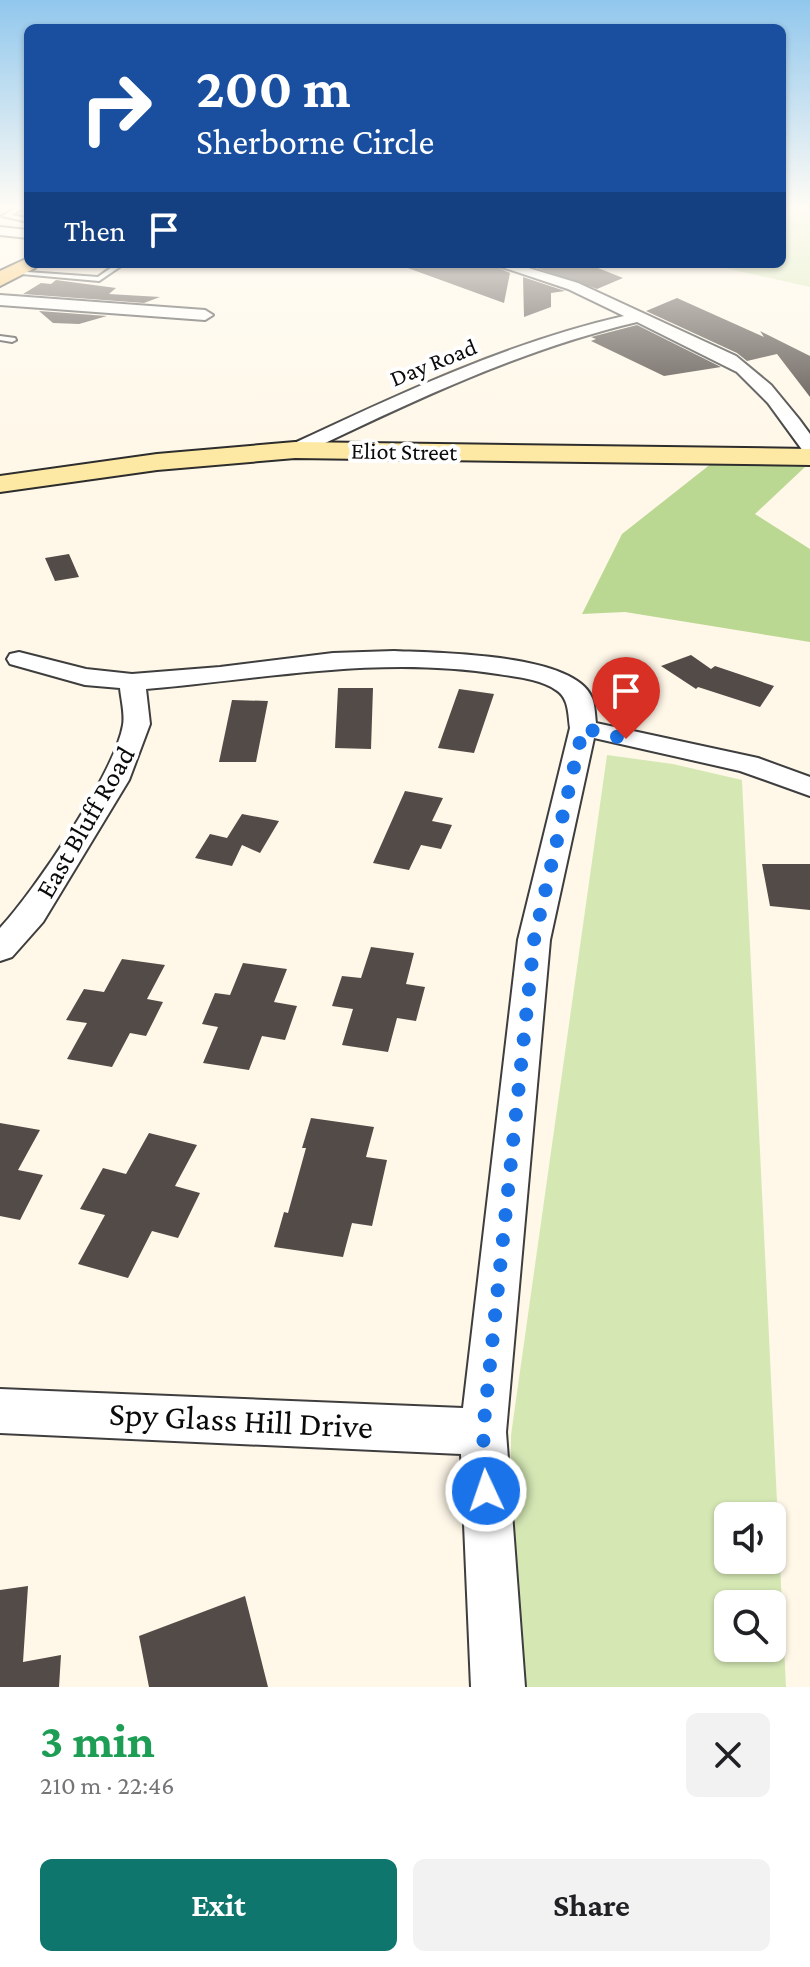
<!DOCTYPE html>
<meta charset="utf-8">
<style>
:root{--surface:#fff;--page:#f2f2f2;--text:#202124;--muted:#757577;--accent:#0f766e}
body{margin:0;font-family:"Crimson Pro",serif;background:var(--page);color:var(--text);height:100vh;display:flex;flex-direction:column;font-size:30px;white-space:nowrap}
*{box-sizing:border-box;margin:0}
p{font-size:26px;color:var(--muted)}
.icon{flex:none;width:44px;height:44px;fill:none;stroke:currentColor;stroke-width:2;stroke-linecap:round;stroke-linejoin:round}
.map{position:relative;height:1687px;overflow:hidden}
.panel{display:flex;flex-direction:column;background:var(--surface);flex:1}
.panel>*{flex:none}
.guide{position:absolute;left:24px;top:24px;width:762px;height:244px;border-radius:12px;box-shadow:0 2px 6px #0004;background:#1a4fa0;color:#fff;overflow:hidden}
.buttons{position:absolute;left:714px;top:1502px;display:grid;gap:16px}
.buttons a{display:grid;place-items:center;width:72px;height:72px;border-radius:12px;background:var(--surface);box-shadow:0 2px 6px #0004;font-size:40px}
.pin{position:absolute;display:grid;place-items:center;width:68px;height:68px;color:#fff;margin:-82px -34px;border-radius:50% 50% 50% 0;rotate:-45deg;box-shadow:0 0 8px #0007}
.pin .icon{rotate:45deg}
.me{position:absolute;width:88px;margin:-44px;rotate:357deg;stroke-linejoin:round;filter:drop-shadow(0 0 6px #0008)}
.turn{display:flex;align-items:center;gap:28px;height:168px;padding:0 40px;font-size:36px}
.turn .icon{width:104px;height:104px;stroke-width:2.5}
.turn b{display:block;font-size:56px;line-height:68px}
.then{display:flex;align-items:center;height:76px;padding:0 40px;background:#0003;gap:16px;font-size:30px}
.round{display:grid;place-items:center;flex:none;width:84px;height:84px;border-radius:12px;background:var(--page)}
.head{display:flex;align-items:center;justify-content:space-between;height:136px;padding:0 40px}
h1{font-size:48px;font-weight:700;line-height:60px;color:#1e9e55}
.primary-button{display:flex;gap:16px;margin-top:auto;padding:16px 40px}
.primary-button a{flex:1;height:92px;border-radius:12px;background:var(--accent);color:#fff;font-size:32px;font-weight:700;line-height:92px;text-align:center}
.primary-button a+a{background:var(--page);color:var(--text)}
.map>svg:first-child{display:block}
.green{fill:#d5e8b4;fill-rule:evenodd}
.forest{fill:#bbd893}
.building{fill:#534b47}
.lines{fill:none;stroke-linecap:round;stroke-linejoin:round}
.lane-casing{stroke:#3e3e3e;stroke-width:4}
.street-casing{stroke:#3e3e3e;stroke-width:4}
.secondary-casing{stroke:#2d2d2d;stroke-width:4}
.primary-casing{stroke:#1c1c1c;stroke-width:4}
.lane{fill:#fff;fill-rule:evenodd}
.street{fill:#fff;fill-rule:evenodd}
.secondary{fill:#fee9a4;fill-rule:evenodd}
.primary{fill:#f7c060;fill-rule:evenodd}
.route{stroke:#1a73e8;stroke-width:14;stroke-dasharray:0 25.2}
.labels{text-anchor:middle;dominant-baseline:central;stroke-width:8;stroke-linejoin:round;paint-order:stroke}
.far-street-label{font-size:24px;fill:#0b0b0b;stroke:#fff}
.street-label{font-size:28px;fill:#0b0b0b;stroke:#fff}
.near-street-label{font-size:34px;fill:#0b0b0b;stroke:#fff}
</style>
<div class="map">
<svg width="810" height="1687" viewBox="0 0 810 1687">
<rect width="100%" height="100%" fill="#fff8e9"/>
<path class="green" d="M782,206l28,3v78l-103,-23h75z
M607,755l66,9 69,16 44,907h-261l-16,-89 2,-163zM728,1516h44v44h-44zM728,1604h44v44h-44z"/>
<path class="forest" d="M712,463l93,4 -50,47 55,35v93l-185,-30 -43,2 40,-80z"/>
<path class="building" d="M406,264h84l20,9 -6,30 -99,-36z
M525,264h63l35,14 -26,11z
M523,277l42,14 -14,2v14l-27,10z
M56,280l60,8 -7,6 51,3 -16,6 -121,-9 18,-11 10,1z
M677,298l87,39 -4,-6 50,25v41l-33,-43 -30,7 -10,-8 -91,-42z
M39,311l68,5 -28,8 -26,-1z
M637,325l84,42 -57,9 -73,-35 5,-2 -5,-2z
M69,554l10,23 -24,4 -10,-23z
M691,655l20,14 4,-3 59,20 -14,21 -62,-20 -2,2 -35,-23z
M338,688h35l-2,61 -36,-1z
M459,689l35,5 -20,59 -36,-5z
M232,700l36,1 -12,61h-37z
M405,791l38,7 -11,23 20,4 -11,24 -20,-4 -12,25 -36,-7z
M242,814l37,7 -19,32 -18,-8 -10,21 -37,-8 15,-24 17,4z
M762,864h48v46l-40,-4z
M371,947l43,6 -8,31 19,3 -9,34 -19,-3 -9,34 -46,-7 11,-36 -21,-3 10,-30 19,2z
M122,959l43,6 -18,34 16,3 -17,34 -16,-3 -18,34 -45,-8 20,-36 -21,-3 18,-31 20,3z
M243,963l44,6 -13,33 23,4 -12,34 -23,-4 -13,34 -46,-7 15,-36 -16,-3 13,-31 15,2z
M311,1118l63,9 -8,30 21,3 -15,66 -20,-3 -9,34 -69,-10 10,-35 4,1 18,-65h-4z
M0,1123l40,7 -22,40 25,5 -23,45 -20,-4z
M149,1133l48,12 -22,41 25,7 -22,45 -26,-7 -24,47 -50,-14 27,-49 -25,-6 23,-41 23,6z
M28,1586l-5,76 38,-7 -2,32h-59v-97z
M245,1596l23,91h-119l-10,-51z"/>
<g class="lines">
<defs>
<path id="lane" d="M20,206h7l-16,9 17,3v4l-26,-6z
M97,264l24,2 -22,15 -89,-8 3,-2 85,6 14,-10z
M0,336l15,2 1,2 -4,2 -12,-2z"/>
<path id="street" d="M0,227l28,3v8l-28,-3z
M493,264h22l63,19 158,73 35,29 28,34 11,15v19l-7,-2 -35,-48 -31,-31 -100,-50c-118,28 -226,80 -335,132h-14l-3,-4 3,-4c109,-51 218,-103 336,-130l-56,-27z
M0,295l205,15 8,5 -8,5 -205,-15z
M394,651c42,2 181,2 198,47 3,7 3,17 4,25l162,35 52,19v19l-70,-25 -146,-33 -44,202 -44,492 19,255h-54l-10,-233 -461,-21v-44l463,19 55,-468 52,-212c-2,-14 -1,-30 -14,-38 -16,-11 -40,-13 -58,-16 -120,-19 -234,5 -352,15l4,35 -21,56 -86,142 -31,35 -12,4v-33c34,-36 115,-156 123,-203 2,-11 -2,-26 -3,-37l-35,-3 -75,-21 -3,-5 3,-5 9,-2 67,17 46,5 88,-7 113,-14z"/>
<path id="secondary" d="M295,442l515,7v16l-515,-7 -138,12 -157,22v-16l157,-22z"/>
<path id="primary" d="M28,258v6h10l-3,4 -35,18v-15z"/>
</defs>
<use href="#lane" class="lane-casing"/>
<use href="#street" class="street-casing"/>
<use href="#secondary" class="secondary-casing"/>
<use href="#primary" class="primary-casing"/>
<use href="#lane" class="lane"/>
<use href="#street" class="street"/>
<use href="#secondary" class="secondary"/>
<use href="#primary" class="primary"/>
</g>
<linearGradient id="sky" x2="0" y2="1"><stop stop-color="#91c7ed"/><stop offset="0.47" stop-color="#fffcf5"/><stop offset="1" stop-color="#fffcf5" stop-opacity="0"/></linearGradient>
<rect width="810" height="442" fill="url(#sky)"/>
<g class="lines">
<path class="route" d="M486,1491l-3,-59 51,-492 49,-212 43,11"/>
</g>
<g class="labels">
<g class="far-street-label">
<text transform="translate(433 362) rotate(-22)">Day Road</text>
<text transform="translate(404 451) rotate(1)">Eliot Street</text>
</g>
<g class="street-label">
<text transform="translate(85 822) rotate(-60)">East Bluff Road</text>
</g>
<g class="near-street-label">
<text transform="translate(241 1420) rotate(3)">Spy Glass Hill Drive</text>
</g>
</g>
</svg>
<div class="buttons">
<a><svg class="icon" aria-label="sound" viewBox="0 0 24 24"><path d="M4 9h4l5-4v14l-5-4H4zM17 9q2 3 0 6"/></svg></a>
<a><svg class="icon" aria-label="search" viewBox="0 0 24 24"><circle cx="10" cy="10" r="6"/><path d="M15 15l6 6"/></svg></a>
</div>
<div class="pin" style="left:626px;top:739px;background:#d93025"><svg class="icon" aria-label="arrive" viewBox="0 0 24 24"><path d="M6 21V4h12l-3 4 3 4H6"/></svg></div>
<svg class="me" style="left:486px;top:1491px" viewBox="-20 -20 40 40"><circle r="17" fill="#1a73e8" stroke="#fff" stroke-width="3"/><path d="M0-11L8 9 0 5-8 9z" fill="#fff"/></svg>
<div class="guide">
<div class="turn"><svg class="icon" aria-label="right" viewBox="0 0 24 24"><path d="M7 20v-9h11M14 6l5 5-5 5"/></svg><div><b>200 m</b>Sherborne Circle</div></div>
<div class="then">Then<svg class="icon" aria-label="arrive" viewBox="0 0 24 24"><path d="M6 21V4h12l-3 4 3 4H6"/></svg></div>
</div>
</div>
<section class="panel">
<div class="head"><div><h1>3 min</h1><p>210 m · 22:46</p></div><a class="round"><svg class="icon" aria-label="close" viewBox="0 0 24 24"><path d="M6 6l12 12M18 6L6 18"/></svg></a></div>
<div class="primary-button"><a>Exit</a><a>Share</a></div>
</section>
